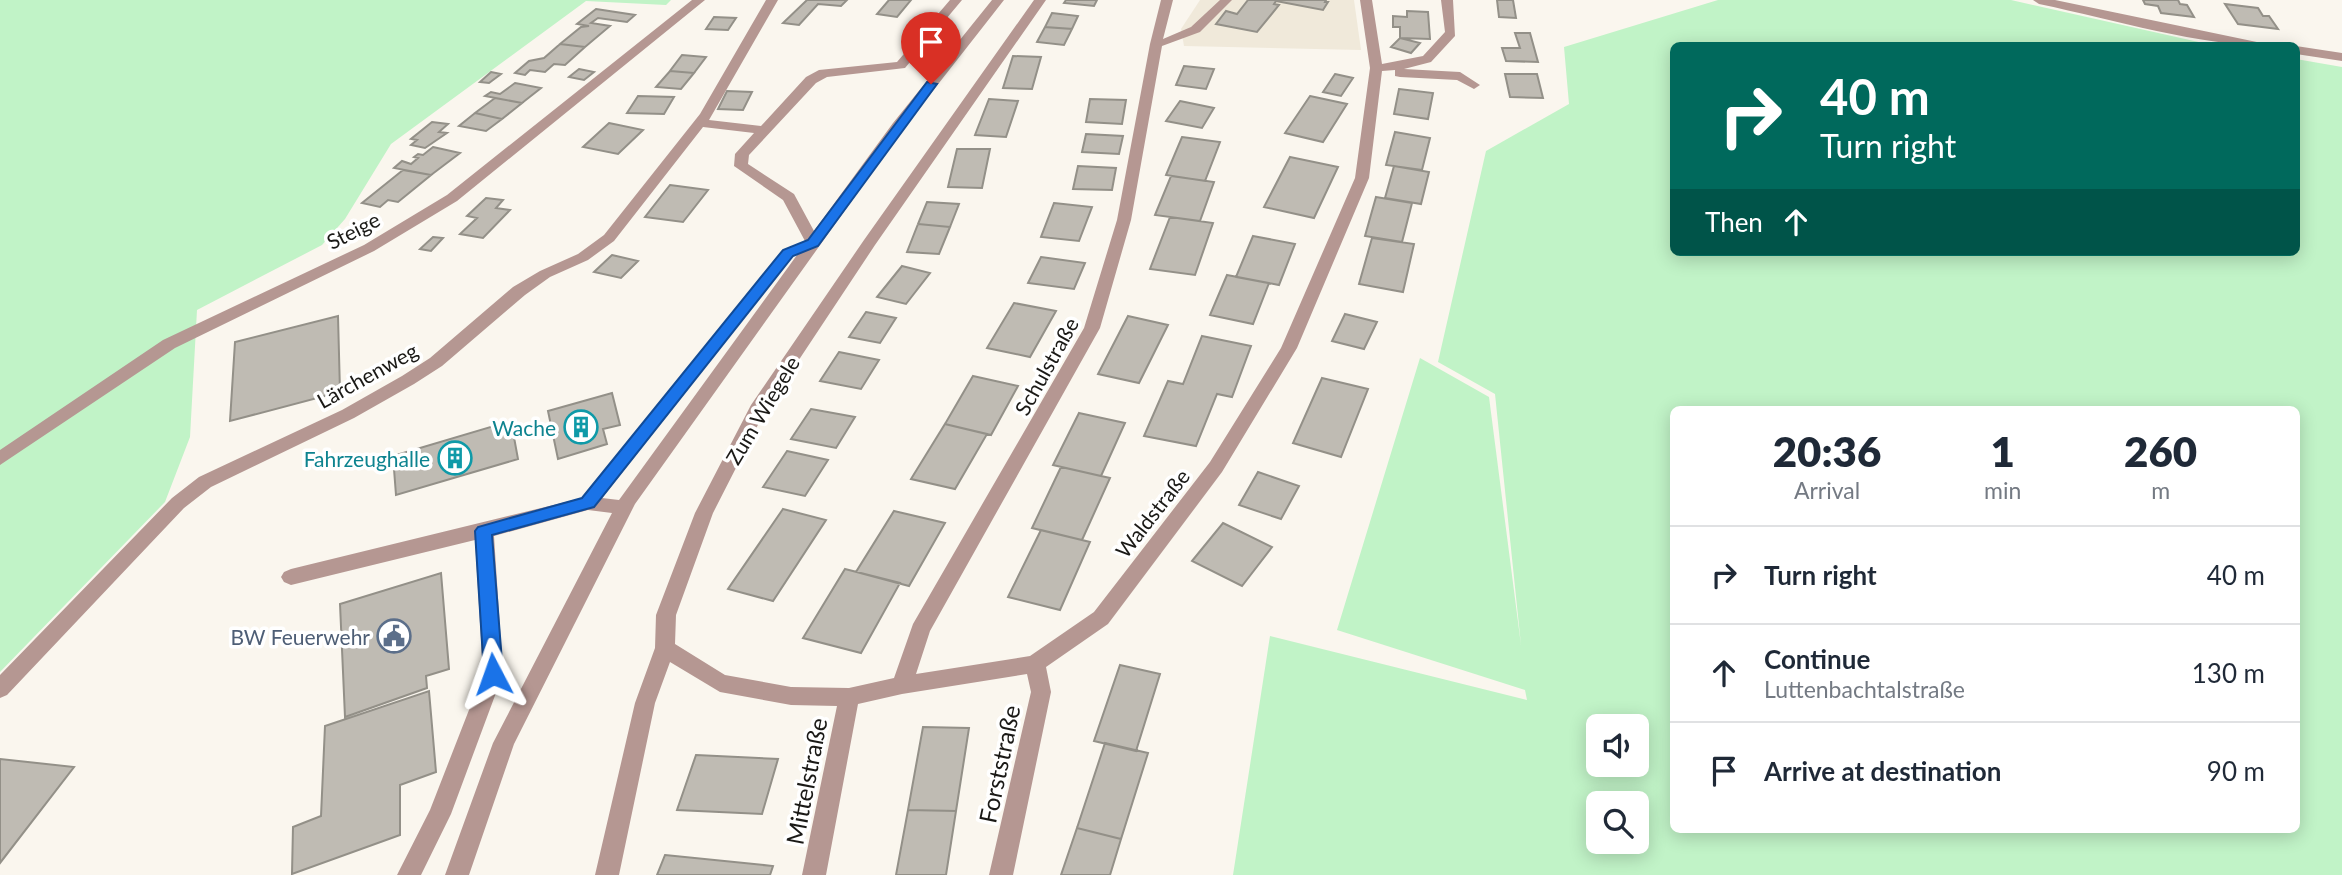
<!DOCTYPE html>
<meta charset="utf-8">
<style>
:root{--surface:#fff;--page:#f2f2f3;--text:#1f2937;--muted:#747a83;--line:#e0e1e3}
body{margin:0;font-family:Lato,sans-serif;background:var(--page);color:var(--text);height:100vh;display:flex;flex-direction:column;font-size:26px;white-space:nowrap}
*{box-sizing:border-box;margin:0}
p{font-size:23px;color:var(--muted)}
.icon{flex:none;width:38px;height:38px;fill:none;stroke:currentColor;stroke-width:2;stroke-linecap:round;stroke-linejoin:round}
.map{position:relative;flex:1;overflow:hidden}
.drawer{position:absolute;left:1670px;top:406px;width:630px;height:427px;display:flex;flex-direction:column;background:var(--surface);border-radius:10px;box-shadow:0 4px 18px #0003}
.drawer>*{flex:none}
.banner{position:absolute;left:1670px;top:42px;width:630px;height:214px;border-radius:10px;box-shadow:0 4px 18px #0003;background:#00695c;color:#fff;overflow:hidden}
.fabs{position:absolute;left:1586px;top:714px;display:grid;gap:14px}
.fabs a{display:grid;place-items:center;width:63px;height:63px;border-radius:10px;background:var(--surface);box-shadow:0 4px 18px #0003;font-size:35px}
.pin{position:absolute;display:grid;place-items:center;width:60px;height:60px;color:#fff;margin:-72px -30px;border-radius:50% 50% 50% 0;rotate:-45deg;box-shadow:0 0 7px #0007}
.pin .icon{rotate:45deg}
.me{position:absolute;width:77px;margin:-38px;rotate:356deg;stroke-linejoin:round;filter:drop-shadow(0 0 5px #0008)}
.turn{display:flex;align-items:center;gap:24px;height:147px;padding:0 35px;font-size:32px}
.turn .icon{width:91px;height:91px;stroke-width:2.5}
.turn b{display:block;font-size:49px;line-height:60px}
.then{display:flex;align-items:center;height:66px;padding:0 35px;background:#0003;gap:14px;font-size:26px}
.eta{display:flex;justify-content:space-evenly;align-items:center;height:119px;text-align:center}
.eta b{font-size:42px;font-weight:800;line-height:49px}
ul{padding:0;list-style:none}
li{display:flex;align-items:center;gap:21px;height:98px;padding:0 35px;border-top:2px solid var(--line)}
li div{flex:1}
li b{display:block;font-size:26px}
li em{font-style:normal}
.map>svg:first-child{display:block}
.built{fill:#f0e9da}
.green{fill:#c1f3c7;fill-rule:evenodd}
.building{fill:#bfbbb3;stroke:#939088;stroke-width:2}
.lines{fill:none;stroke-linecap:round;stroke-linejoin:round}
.minor{fill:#b59792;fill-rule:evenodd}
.route{fill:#1a73e8;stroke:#114b97;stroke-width:2}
.labels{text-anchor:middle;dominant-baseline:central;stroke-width:7;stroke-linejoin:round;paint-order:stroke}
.street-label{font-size:21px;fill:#1a1916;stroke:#fff}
.culture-label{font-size:21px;fill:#0d838f;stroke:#fff;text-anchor:end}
.service-label{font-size:21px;fill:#4e5e75;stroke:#fff;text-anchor:end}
.near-street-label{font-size:24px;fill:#1a1916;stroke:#fff}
</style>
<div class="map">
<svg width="2342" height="875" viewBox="0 0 2342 875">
<rect width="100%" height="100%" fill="#faf6ee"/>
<path class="built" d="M1200,0h154l7,50 -177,-4 -3,-17z"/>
<path class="green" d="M0,0h671l-5,5 -80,-4 -195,143 -46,75 -23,26 -125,65 -7,127 -25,65 -165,170z
M1718,0h293l201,45 -539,1v206h623v-193l46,8v808h-1109l37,-239 257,64 -2,-10 -188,-60 83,-272 69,39 32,248 -26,-251 -57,-32 48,-211 83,-47 -5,-57zM1673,410h623v420h-623zM1598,726h38v39h-38zM1598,803h38v39h-38z"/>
<path class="building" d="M807,0h40l-6,6 -23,-2 -19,21 -16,-2z
M889,0h22l-14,17 -20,-3z
M1066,0h31l-3,6 -30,-3z
M1248,0h78l-1,2h3l-5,8 -47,-9 -2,3 5,1 -22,27 -41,-8 10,-13 11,3z
M1497,0h16l3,18 -17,-1z
M2143,0h35l2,4 7,1 7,12 -33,-4 -3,-7 -13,-2z
M2225,4l33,4 5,8h6l9,13 -40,-5z
M596,9l39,6 -8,7 -29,-4 -7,5 19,3 -25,21 -25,-3 21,-17 8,-1 -12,-2z
M1407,11l21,1 2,27 -30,-1v-11h-7v-11l14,1z
M1052,13l26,3 -6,13 -27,-2z
M714,17l22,1 -8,12 -22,-1z
M1045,27l27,2 -8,16 -27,-3z
M1515,33h15l8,29 -32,-1 -4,-13h18z
M1400,38l20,5 -9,10 -20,-6z
M560,44l25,3 -20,18 -11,-1 -9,8 -15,-2 -5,5 -10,-2 14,-12 15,-3z
M682,55l24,2 -12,16 -24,-2z
M1013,56l28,1 -9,32 -29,-1z
M1184,66l30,3 -8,20 -30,-4z
M579,69l15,3 -10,8 -15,-3z
M670,71l24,2 -13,16 -25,-2z
M491,72l10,2 -12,9 -9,-1z
M1335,74l18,4 -12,18 -18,-4z
M1505,74h32l6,24 -33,-1z
M515,83l26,5 -19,15 -37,-7 6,-4 9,2z
M1399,89l34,4 -5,26 -34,-5z
M727,91l25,1 -9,18 -25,-1z
M638,96l36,1 -10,17 -37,-1z
M1310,96l37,8 -24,38 -38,-9z
M495,98l27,5 -20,16 -27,-6z
M989,99l29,2 -12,36 -31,-2z
M1090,99l36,1 -4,24 -36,-2z
M1180,101l34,7 -12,20 -36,-7z
M475,113l27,6 -16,12 -27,-5z
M432,122l16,2 -9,8 8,1 -22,15 -14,-3 6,-5 -6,-1z
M609,123l34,7 -25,24 -35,-7z
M1395,132l35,6 -8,32 -36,-5z
M1086,134l37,2 -4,18 -37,-2z
M1182,137l38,5 -15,39 -39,-6z
M433,147l27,6 -29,22 -37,-7 8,-7 9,3 7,-6 -4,-1 4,-3 5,1z
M957,149h33l-8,39 -34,-1z
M1290,157l48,10 -24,51 -50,-11z
M1078,166l38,2 -4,22 -39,-1z
M1394,166l35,6 -8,32 -36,-6z
M403,170l28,5 -33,27 -10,-2 -8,7 -18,-4z
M1171,176l43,6 -14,39 -45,-6z
M670,185l38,5 -25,32 -38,-5z
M1376,197l36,6 -10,39 -37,-6z
M486,198l17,2 -7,8 14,2 -27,28 -23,-4 17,-16 -10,-2z
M927,202l32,2 -9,23 -32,-3z
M1054,203l38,4 -13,34 -38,-4z
M1170,217l43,6 -18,52 -45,-6z
M918,224l32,3 -11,27 -32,-2z
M1253,236l42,8 -16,41 -43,-8z
M433,237l10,1 -12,13 -11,-2z
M1372,238l42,6 -11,48 -44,-8z
M612,255l26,6 -17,17 -27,-6z
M1041,257l44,6 -11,26 -46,-6z
M902,266l28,7 -24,31 -29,-7z
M1227,275l42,8 -16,41 -43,-9z
M1014,303l42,8 -26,46 -43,-9z
M866,312l30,6 -16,25 -31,-6z
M1345,314l32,8 -13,27 -32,-8z
M338,316l2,76 -110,29 5,-79z
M1128,316l40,9 -29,58 -41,-9z
M1202,336l49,10 -19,51 -15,-3 -21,52 -52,-10 24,-55 15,3z
M839,352l40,8 -18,29 -41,-8z
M973,376l45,10 -27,49 -46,-11z
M1322,378l46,11 -27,68 -48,-14z
M612,393l8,32 -17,4 4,15 -49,15 -10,-48z
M811,409l44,8 -19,31 -45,-9z
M1079,413l46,10 -24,53 -48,-11z
M511,421l7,38 -122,36 -3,-39z
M945,424l42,10 -32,55 -44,-10z
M787,451l41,9 -23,36 -42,-9z
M1061,467l49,11 -28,62 -50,-12z
M1258,472l41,14 -18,33 -42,-14z
M783,509l43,11 -53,81 -45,-12z
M894,511l51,12 -36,63 -53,-14z
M1223,523l49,24 -30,39 -50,-25z
M1041,530l49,12 -30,68 -52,-13z
M845,569l55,14 -39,70 -58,-15z
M441,573l8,96 -23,7 1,12 -82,29 -5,-113z
M1120,665l40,9 -24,77 -42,-10z
M429,691l7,81 -36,13v50l-108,39 1,-47 28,-11 4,-90z
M923,727l46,1 -13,83 -48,-1z
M1105,743l43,10 -27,86 -44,-11z
M696,755l82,4 -16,55 -85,-4z
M0,759l74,8 -74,96z
M908,810l48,1 -10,64h-50z
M1077,828l44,11 -11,36h-49z
M665,855l108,11 -3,9h-113z"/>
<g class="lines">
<path class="minor" d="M692,0h13l-248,201 -83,50 -199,97 -175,117v-15l163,-110 201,-95 83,-50z
M766,0h12l-69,120 52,6 45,-49 13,-7 78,-8 53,-62h12l-57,68 -78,9 -11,6 -67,72 -1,9 46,30 20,37 79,-108 99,-123h12l-101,129 -268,375 -121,240 -45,131h-24l48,-132 119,-230 -24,-3 -94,26 9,138 -52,140 -30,61h-24l33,-65 53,-136 -8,-134 -184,45 -7,-3 -3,-5 3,-5 7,-3 291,-71 201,-248 22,-9 -22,-41 -49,-34 1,-12 19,-21 -51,-6 -89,114 -26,19 -38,17 -25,18 -83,71 -28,18 -60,34 -143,69 -27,21 -177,187 -7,3v-23l172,-177 27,-21 143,-67 60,-34 28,-18 83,-71 27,-16 38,-17 26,-19 96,-121zM797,255l-178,245 -17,-2 191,-242z
M1034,0h12l-171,245 -110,166 -52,102 -37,102 -1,29 50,31 66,12 58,1 45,-10 19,-54 171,-296 33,-108 33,-176 11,-44h12l-10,39 28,-12 29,-27h12l-32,32 -38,14 -31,174 -31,108 -170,303 -14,43 114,-18 64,-44 116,-150 71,-114 74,-170 15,-110 -10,-68h12l10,64 41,-8 22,-24 -4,-32h12l2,36 -24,26 -27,7 56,3 20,13 -6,4 -17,-9 -57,-3 -5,-1v-6l-13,1 -13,107 -72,170 -75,124 -114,152 -62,43 5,25 -38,183h-24l42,-183 -4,-18 -125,20 -44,10 -32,171h-24l35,-169 -46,-1 -71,-13 -50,-30 -15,41 -36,172h-24l40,-172 20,-55 1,-33 39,-102 56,-108 113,-165z
M2033,0h22l221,46c-79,0 -160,-26 -237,-42z
M2296,46l46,7v8l-46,-7z"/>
</g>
<path class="route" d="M927,82l10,2 -119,162 -25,10 -199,251 -102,28 11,139 -3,5 -7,3 -6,-3 -3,-5 -9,-143 3,-4 104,-29 201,-248 25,-10z"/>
<defs>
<symbol id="building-ring" viewBox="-11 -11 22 22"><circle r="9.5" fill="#fff" stroke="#0f9aa8" stroke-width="1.5"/><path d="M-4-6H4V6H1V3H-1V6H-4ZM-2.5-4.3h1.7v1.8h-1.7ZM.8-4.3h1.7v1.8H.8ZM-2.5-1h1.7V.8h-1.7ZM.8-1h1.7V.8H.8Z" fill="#0f9aa8"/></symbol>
<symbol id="civic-ring" viewBox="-11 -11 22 22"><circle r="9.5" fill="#fff" stroke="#5c6f8a" stroke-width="1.5"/><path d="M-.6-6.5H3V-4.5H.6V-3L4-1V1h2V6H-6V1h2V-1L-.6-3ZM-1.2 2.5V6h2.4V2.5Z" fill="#5c6f8a"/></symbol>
</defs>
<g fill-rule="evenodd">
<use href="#building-ring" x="562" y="408" width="38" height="38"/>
<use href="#building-ring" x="436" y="439" width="38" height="38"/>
<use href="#civic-ring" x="375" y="617" width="38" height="38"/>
</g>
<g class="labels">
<g class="street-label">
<text transform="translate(353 230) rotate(-27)">Steige</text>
<text transform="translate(1046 366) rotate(-61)">Schulstraße</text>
<text transform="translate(367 375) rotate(-29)">Lärchenweg</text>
<text transform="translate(762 410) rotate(-59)">Zum Wiegele</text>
<text transform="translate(1152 513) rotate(-52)">Waldstraße</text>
</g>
<g class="culture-label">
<text x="556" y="427">Wache</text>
<text x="430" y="458">Fahrzeughalle</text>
</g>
<g class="service-label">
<text x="370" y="636">BW Feuerwehr</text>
</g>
<g class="near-street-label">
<text transform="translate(999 764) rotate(-78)">Forststraße</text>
<text transform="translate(806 781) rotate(-79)">Mittelstraße</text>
</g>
</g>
</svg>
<div class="fabs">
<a><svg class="icon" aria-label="sound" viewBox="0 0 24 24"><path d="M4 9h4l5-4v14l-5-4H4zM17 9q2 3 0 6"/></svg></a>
<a><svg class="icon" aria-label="search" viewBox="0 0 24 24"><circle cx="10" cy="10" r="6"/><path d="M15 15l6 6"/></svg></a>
</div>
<div class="pin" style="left:931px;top:84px;background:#d93025"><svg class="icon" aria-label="arrive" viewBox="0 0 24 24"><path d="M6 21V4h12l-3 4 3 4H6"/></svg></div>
<svg class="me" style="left:493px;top:674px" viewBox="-20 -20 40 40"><path d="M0-17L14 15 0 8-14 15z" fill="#1a73e8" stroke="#fff" stroke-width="4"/></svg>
<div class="banner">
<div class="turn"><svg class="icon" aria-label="right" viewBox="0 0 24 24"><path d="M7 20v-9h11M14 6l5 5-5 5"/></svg><div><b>40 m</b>Turn right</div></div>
<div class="then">Then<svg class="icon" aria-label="ahead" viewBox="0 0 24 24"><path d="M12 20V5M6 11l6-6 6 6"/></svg></div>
</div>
<section class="drawer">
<div class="eta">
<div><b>20:36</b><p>Arrival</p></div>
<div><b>1</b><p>min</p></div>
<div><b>260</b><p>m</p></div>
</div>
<ul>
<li><svg class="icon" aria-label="right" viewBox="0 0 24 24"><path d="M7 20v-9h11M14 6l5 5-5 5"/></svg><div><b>Turn right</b></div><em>40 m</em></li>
<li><svg class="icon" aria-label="ahead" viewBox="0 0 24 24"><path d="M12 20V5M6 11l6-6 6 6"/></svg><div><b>Continue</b><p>Luttenbachtalstraße</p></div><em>130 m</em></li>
<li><svg class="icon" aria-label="arrive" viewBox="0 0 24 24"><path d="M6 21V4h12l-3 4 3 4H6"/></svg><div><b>Arrive at destination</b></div><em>90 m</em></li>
</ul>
</section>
</div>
